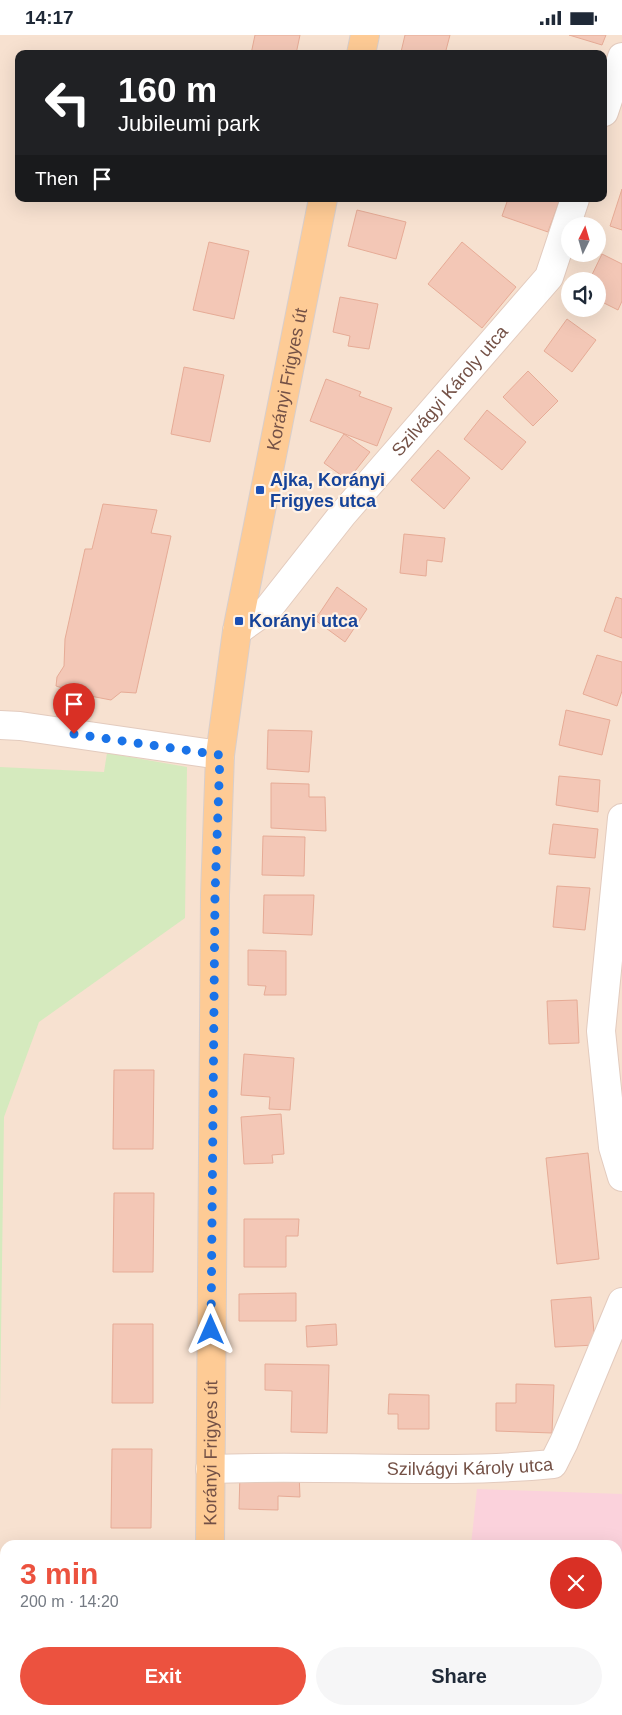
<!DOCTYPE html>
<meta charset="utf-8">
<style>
:root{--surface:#fff;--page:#f6f6f7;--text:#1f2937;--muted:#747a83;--accent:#ec523f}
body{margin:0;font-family:Arial,sans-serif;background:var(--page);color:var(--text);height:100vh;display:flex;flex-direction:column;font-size:19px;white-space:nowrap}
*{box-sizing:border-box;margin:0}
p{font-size:16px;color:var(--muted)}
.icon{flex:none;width:28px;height:28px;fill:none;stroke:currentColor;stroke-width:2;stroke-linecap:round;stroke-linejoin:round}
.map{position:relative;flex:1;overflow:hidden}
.side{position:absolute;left:0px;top:1505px;width:622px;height:175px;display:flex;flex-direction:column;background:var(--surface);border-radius:15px 15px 0 0;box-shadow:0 5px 20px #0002}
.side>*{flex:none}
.banner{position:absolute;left:15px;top:15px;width:592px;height:152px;border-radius:10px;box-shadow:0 5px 20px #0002;background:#202124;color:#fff;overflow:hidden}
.needle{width:32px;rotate:5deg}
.fabs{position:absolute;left:561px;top:182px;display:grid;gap:10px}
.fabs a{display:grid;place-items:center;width:45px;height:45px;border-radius:50%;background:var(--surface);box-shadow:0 5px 20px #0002;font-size:25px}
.pin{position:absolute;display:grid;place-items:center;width:42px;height:42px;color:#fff;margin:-51px -21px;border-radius:50% 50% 50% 0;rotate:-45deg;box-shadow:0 0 5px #0007}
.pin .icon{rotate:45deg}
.me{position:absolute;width:55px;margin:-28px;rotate:0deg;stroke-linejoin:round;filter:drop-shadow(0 0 4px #0008)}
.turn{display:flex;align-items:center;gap:18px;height:105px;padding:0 20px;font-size:22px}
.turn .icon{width:65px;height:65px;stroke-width:2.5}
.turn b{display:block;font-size:35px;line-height:42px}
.then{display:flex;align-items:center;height:48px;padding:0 20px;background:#0003;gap:10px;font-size:19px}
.round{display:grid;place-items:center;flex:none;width:52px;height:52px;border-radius:26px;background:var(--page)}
.headline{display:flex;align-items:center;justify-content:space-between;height:85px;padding:0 20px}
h1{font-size:30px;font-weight:800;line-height:38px;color:var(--accent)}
.action{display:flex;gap:10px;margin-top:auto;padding:10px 20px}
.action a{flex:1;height:58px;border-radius:30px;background:var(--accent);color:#fff;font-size:20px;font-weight:800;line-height:58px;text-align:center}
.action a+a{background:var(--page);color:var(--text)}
.status{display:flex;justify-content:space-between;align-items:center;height:35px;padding:0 25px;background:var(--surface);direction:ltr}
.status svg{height:14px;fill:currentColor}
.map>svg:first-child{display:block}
.residential{fill:#f7e1d0;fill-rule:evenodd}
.medical{fill:#fbd2dc}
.green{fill:#d5eabe}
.building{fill:#f3c7b6;stroke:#e6ab96}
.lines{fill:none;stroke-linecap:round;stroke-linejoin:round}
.minor-casing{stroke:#e3cbbe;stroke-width:30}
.major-casing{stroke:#d8cecb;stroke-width:30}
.minor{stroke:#fff;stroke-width:28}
.major{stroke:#fecb95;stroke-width:28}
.route{stroke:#1a73e8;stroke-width:9;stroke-dasharray:0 16.2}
.transit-dot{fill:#1a4fb4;stroke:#fff2e6;stroke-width:2}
.labels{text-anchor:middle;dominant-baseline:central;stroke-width:4.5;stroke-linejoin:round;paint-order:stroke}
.street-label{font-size:18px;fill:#745146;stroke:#fff2e6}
.transit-label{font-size:18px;font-weight:bold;fill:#164399;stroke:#fff2e6;text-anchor:start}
</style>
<div class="status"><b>14:17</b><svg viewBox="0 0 49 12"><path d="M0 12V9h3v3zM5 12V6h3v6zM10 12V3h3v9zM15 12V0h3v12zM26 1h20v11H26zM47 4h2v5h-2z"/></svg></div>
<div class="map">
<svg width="622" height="1680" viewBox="0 0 622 1680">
<rect width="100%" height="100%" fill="#fdeedf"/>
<path class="residential" d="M0,0h622v1680h-622zM19,19h585v145h-585zM570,191h28v28h-28zM570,246h28v28h-28zM5,1510h613v165h-613z"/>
<path class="medical" d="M477,1454l145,5v221h-167v-5h163v-165h-147z"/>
<path class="green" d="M107,718l80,14 -2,151 -146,104 -35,95 -4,294v-644l104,5z"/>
<path class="building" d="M255,0h45l-4,19h-45z
M405,0h45l-5,19h-39l-5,-2z
M569,0h37l-4,10z
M622,154v41l-12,-4z
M508,164h52l-12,33 -46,-16z
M357,175l49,12 -10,37 -48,-13z
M209,207l40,9 -15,68 -41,-9z
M462,207l54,45 -34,41 -54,-44z
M602,219l20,10v37l-4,9 -20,-10v-19h-9z
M340,262l38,7 -9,45 -21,-3 2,-10 -17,-4z
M567,284l29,21 -24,32 -28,-21z
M184,332l40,8 -14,67 -39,-8z
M528,336l30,30 -25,25 -30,-29z
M326,344l35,13 -2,4 33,12 -15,38 -67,-25z
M487,375l39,32 -24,28 -38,-31z
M344,399l26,18 -22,28 -24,-17z
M438,415l32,28 -26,31 -33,-29z
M103,469l54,6 -6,23 20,3 -35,157 -15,-1 -10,8 -26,-5 -29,-9 1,-9 7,-11 1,-27 20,-90h7z
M404,499l41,4 -3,24 -15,-2 -1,16 -26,-3z
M337,552l30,22 -22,33 -30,-22z
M616,562l6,2v39l-18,-7z
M597,620l25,7v29l-5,15 -34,-12z
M566,675l44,10 -8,35 -43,-10z
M268,695l44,1 -3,41 -42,-3z
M559,741l41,4 -2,32 -42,-7z
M271,748l38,1v13h16l1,34 -55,-3z
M553,789l45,5 -3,29 -46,-4z
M263,801l42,1 -1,39 -42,-1z
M557,851l33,2 -5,42 -32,-3z
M264,860h50l-2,40 -49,-2z
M248,915l38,1v44h-22l2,-9 -18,-1z
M577,965l2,43 -30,1 -2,-43z
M244,1019l50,4 -4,52 -21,-1 1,-12 -29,-2z
M114,1035h40l-1,79h-40z
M281,1079l3,40 -12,1 1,8 -29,1 -3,-47z
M588,1118l11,106 -42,5 -11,-106z
M114,1158h40l-1,79h-40z
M244,1184h55l-1,17h-12v31h-42z
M296,1258v28h-57v-27z
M591,1262l4,48 -40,2 -4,-47z
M113,1289h40v79h-41z
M336,1289l1,21 -30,2 -1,-21z
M265,1329l64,1 -2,68 -36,-1 1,-41 -27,-1z
M516,1349l38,1 -2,48 -56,-2v-28h20z
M389,1359l40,1v34h-31v-15h-10z
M112,1414h40l-1,79h-40z
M240,1438h59l1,24 -22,-1v14l-39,-1z
M112,1675h40v5h-40z
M236,1675h41v5h-41z
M490,1675h70v2l12,3h-83z"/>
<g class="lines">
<defs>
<g id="minor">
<path d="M604,77l18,-55"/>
<path id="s1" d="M237,596l31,-22 74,-94 207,-238 26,-78"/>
<path d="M0,690l20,1 200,29"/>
<path d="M622,783l-21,213 12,116 9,30"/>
<path id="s2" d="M210,1434c114,-5 229,6 343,-5l11,-22 58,-140"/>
</g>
<g id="major">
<path d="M361,19l4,-19"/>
<path id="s3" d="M210,1510l5,-650 5,-140 17,-124 86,-432"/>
<path d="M208,1680v-5"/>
</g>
</defs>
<use href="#minor" class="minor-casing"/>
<use href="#major" class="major-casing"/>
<use href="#minor" class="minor"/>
<use href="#major" class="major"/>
</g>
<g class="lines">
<path class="route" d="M74,699l146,21 -5,140 -4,435"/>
</g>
<g class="transit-dot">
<rect x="255" y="450" width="10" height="10" rx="2.5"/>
<rect x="234" y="581" width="10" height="10" rx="2.5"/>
</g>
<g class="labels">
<g class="street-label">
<text stroke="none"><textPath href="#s3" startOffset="1172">Korányi Frigyes út</textPath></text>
<text stroke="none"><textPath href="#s1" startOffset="322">Szilvágyi Károly utca</textPath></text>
<text stroke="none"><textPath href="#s3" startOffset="92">Korányi Frigyes út</textPath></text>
<text stroke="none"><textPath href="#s2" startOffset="260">Szilvágyi Károly utca</textPath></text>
</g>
<g class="transit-label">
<text x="270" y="445">Ajka, Korányi<tspan x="270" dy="21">Frigyes utca</tspan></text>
<text x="249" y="586">Korányi utca</text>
</g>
</g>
</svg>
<div class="fabs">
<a><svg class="needle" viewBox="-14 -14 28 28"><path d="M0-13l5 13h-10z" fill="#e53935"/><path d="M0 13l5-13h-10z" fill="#747a83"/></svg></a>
<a><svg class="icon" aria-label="sound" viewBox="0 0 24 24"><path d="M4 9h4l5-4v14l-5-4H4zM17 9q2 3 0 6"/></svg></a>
</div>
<div class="pin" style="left:74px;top:699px;background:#d93025"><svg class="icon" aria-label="arrive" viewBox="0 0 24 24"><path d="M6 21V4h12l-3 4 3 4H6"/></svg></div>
<svg class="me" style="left:211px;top:1295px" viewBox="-20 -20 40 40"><path d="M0-17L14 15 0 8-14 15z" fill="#1a73e8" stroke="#fff" stroke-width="4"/></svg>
<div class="banner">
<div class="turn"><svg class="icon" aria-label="left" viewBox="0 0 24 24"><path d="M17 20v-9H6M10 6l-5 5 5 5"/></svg><div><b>160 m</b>Jubileumi park</div></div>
<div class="then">Then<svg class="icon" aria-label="arrive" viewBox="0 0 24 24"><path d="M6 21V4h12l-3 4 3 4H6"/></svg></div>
</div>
<section class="side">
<div class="headline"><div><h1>3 min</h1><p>200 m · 14:20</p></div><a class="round" style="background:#d93025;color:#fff"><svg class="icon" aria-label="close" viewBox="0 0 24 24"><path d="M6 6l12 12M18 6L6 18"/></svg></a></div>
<div class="action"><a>Exit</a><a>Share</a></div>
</section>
</div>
